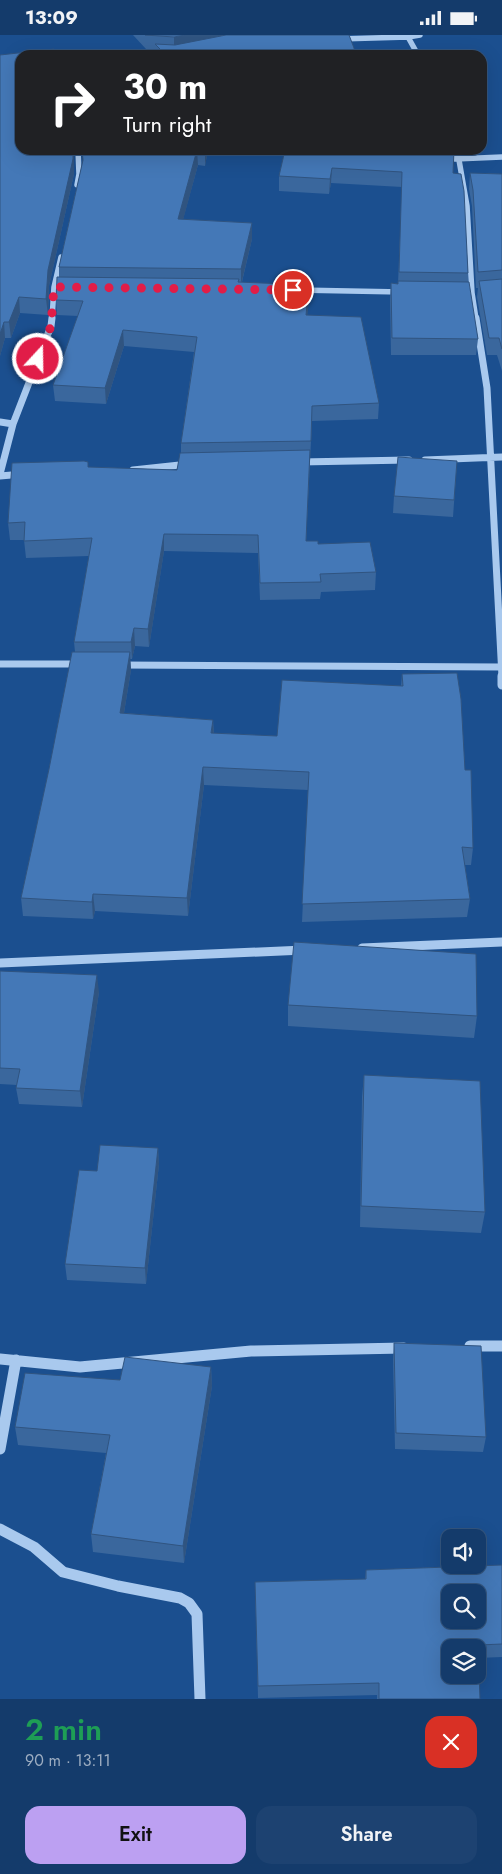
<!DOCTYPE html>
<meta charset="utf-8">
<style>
:root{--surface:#143b6b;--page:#1d4271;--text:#f1f3f6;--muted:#9dadc1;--line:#33557e;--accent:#bca0f2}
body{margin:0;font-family:Jost,sans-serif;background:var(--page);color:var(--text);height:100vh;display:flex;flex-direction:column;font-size:19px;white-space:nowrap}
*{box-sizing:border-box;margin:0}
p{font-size:16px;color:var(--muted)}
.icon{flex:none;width:28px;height:28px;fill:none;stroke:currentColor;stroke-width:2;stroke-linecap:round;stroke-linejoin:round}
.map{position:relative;height:1664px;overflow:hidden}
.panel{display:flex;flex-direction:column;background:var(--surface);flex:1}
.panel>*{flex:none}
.top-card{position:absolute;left:15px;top:15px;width:472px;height:105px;border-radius:15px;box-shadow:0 5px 20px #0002,0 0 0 1px var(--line);background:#202124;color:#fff;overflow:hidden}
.fabs{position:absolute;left:441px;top:1494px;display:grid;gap:10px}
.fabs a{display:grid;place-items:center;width:45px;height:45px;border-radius:10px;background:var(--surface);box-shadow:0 5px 20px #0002,0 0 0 1px var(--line);font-size:25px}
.pin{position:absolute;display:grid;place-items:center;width:42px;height:42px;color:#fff;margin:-21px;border:2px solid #fff;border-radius:50%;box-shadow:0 1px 5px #0007}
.me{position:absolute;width:55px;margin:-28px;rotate:21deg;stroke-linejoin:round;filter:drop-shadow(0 0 4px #0008)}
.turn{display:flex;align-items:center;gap:18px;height:105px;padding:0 25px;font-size:22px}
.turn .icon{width:65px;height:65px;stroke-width:2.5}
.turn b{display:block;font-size:35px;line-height:42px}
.round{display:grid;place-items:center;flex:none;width:52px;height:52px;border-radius:15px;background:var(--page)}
.headline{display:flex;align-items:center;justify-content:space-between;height:85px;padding:0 25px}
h1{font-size:30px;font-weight:600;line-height:38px;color:#1e9e55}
.primary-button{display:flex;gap:10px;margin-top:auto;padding:10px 25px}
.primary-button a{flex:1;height:58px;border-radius:15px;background:var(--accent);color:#111;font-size:20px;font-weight:600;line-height:58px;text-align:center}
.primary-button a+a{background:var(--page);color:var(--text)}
.status{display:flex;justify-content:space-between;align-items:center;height:35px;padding:0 25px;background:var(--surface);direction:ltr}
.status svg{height:14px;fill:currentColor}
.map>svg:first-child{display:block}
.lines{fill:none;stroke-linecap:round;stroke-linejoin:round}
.minor-far3{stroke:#a9c9ee;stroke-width:5.5}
.minor-far2{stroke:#a9c9ee;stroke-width:7}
.minor-far1{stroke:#a9c9ee;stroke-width:9}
.minor{stroke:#a9c9ee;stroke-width:11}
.wall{fill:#3a679d}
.shaded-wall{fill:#305480}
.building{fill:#4478b7;stroke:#305480;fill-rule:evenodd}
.route{stroke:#e11d48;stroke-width:9;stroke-dasharray:0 16.2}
</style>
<div class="status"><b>13:09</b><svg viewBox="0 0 49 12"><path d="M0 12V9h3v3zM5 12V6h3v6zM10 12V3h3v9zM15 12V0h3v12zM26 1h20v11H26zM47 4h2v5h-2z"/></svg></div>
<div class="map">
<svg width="502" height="1664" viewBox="0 0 502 1664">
<rect width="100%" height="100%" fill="#1b4f8f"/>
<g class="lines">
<path class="minor-far3" d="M407,0l1,2 12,-2
M339,4l69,-2 10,18
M111,20l31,-2 31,2
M452,115l7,10 8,46 5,87 4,26
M455,124l47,-2
M77,150l2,-11 -1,-24
M297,255l105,2
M52,284l2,-32 7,-30"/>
<path class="minor-far2" d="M476,283l11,70 15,289
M0,387l13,2
M425,425l77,-3
M300,427l109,-2
M133,435l56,-6
M0,439l13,-50 38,-98 1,-8
M0,441l23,-2
M0,629h79
M120,630l382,2"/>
<path class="minor-far1" d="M502,641v9
M362,913l140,-6
M0,928l304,-13"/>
<path class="minor" d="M470,1311h32
M0,1324l80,8 171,-16 153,-3
M0,1414l16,-89
M0,1494l34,18 29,25 55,14 62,12 9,5 8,11 3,85"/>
</g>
<path class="wall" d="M133,0h216l-183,20h-10l-1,-6h-9z
M0,20l74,119 -25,112 -1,29 -28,-2 -9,25h-6l-5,18z
M208,115l-3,16 -7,-1 -15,54 69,4v16l-10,43 67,18 -2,15 72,88 -1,16 -66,2 -6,120 12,3 58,28 -1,18 -54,2 -1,7 -60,1 -2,-47 -94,-2 -15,96 -14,-1 -3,13h-2l1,11 -7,43 89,7 1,13 63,3 124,-50 1,-12 63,96 8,78 -2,17h-6l5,34 -3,18 -165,5 6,-132 -104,-5 -16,131 -93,-5 -2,8 -70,-3 -2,-18 54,-246 -1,-10 15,-86 -63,2 -2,-18h-14l-2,-17 80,-56 89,3 4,-17v-10l13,-91 -70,-6 -18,58 -51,-3 -2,-16 25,-69 -21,-1 -1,-15 3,-23v-10l24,-107z
M285,115l168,23 15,100v9l10,57 -2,16h-85l-1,-56 1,-16 7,1 4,-97 -71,-4 -2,11 -50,-3v-15z
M470,138l32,1v197l-5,-16h-10l-10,-58 1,-9h-2l-4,-82 -3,-17z
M457,426l-4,56 -60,-4 1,-17z
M0,936l99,21 -17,115 -63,-3 -3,-16 1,-3 -17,-1z
M288,970l189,11 -3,22 -186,-12z
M364,1040l121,137 -4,21 -121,-6 2,-130z
M158,1113l1,16 -13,120 -79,-4 -2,-16 32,-93z
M394,1308l92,94 -3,15 -88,-3 -2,-90z
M211,1332l1,19 -28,177 -91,-11 -2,-18 15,-81 -88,-8 -3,-18 105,-47z
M502,1530v92l-24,1 2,41h-103v-4l-119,3 -3,-116 110,-3 1,-9z"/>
<path class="shaded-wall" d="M185,0h41v5l-52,10v-13z
M73,115h1v24l-25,112 -1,29 -2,-16 2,-29z
M197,115l1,15 -19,70 -1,-16z
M205,115h3l-3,16z
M332,133l-1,15 -2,11 1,-15z
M252,188v16l-11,46v-16z
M309,250v15l-3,31v-16z
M19,262l1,16 -9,25 -2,-16z
M4,287l1,16 -5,18v-22z
M123,295l1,16 -18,58 -1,-16z
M164,499v17l-15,96 -1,-18z
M134,593l1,18 -3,13 -1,-17z
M130,617l1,18 -10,61 -1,-18z
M213,685l1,17 -3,-4z
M203,732l1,18 -16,131 -1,-18z
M93,859l2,17 -2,8 -1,-17z
M97,940l2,17 -17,115 -2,-16z
M158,1113l1,16 -13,120 -1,-16z
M211,1332l1,19 -28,177 -1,-17z"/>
<path class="building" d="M145,0h40l-11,2z
M226,0h123l5,13 1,7h-189l-11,-11 20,1z
M54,14l1,6h-35v95h53v9l-25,111 -2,29 -27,-2 -10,25h-5l-4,12v-279z
M82,115h123l-1,1 -7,-1 -19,69 74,4 -11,46 -182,-2 24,-107z
M285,115h169l-1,23 8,1 3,17 4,82 -69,-1 3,-100 -70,-4 -2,11 -51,-3z
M470,138l32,1v96l-24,2 -5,-82z
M57,242l182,2 -1,3 71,3 -3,30 55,2 18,86 -67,3 -1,35 -130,2 16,-106 -74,-7 -18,58 -52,-3 30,-84 -27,-1z
M502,244v70l-3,-11h-10l-10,-57z
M398,246l71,1 9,57 -86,-1 -1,-55 7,1z
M310,415l-4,91h12v3l52,-2 6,30 -56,2 1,8 -61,1 -2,-48 -94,-1 -16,95 -14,-1 -3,14h-57l18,-104 -68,3 1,-19 -17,1 4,-60 72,-2 4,1v5l89,3 3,-17z
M398,422l59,4 -3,39 -60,-4z
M72,617h58l-10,61 93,7 -2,13 66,3 5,-56 121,6 -1,-12 55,-1 4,26 4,71h6l2,78 -11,-1 8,52 -168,5 7,-132 -106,-5 -16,131 -94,-4 -1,8 -71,-4 28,-129z
M294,907l182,12 1,62 -189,-11z
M0,936l97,4 -17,116 -64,-3 4,-19 -20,-1z
M364,1040l116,6 5,131 -124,-6z
M100,1110l58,3 -13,120 -80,-4 14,-94 18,1z
M394,1308l87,3 5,91 -90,-4z
M125,1322l86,10 -28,179 -92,-12 19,-99 -95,-8 10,-54 95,7z
M502,1530v79l-24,1 2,54h-101v-16l-121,3 -3,-104 111,-3v-9zM450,1558h28v27h-28zM450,1612h28v28h-28z"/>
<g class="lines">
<path class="route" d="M38,324l13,-33 3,-39 239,3"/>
</g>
</svg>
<div class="fabs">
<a><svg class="icon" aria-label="sound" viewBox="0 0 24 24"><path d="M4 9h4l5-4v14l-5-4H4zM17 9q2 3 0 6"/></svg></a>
<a><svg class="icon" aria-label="search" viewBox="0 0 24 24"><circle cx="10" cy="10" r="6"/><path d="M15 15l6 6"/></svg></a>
<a><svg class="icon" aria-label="layers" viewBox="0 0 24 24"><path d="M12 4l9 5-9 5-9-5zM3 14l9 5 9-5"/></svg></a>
</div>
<div class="pin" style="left:293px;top:255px;background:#d93025"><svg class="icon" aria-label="arrive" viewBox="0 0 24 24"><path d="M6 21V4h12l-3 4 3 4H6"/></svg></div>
<svg class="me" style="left:38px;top:324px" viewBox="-20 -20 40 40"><circle r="17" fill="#e11d48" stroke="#fff" stroke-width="3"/><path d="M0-11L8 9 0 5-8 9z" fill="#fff"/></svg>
<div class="top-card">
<div class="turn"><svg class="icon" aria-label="right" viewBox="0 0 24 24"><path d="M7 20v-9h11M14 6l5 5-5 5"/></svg><div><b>30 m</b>Turn right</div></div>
</div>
</div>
<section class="panel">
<div class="headline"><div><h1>2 min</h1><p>90 m · 13:11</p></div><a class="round" style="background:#d93025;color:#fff"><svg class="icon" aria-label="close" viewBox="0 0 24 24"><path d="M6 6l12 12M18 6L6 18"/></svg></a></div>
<div class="primary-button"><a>Exit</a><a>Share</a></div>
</section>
